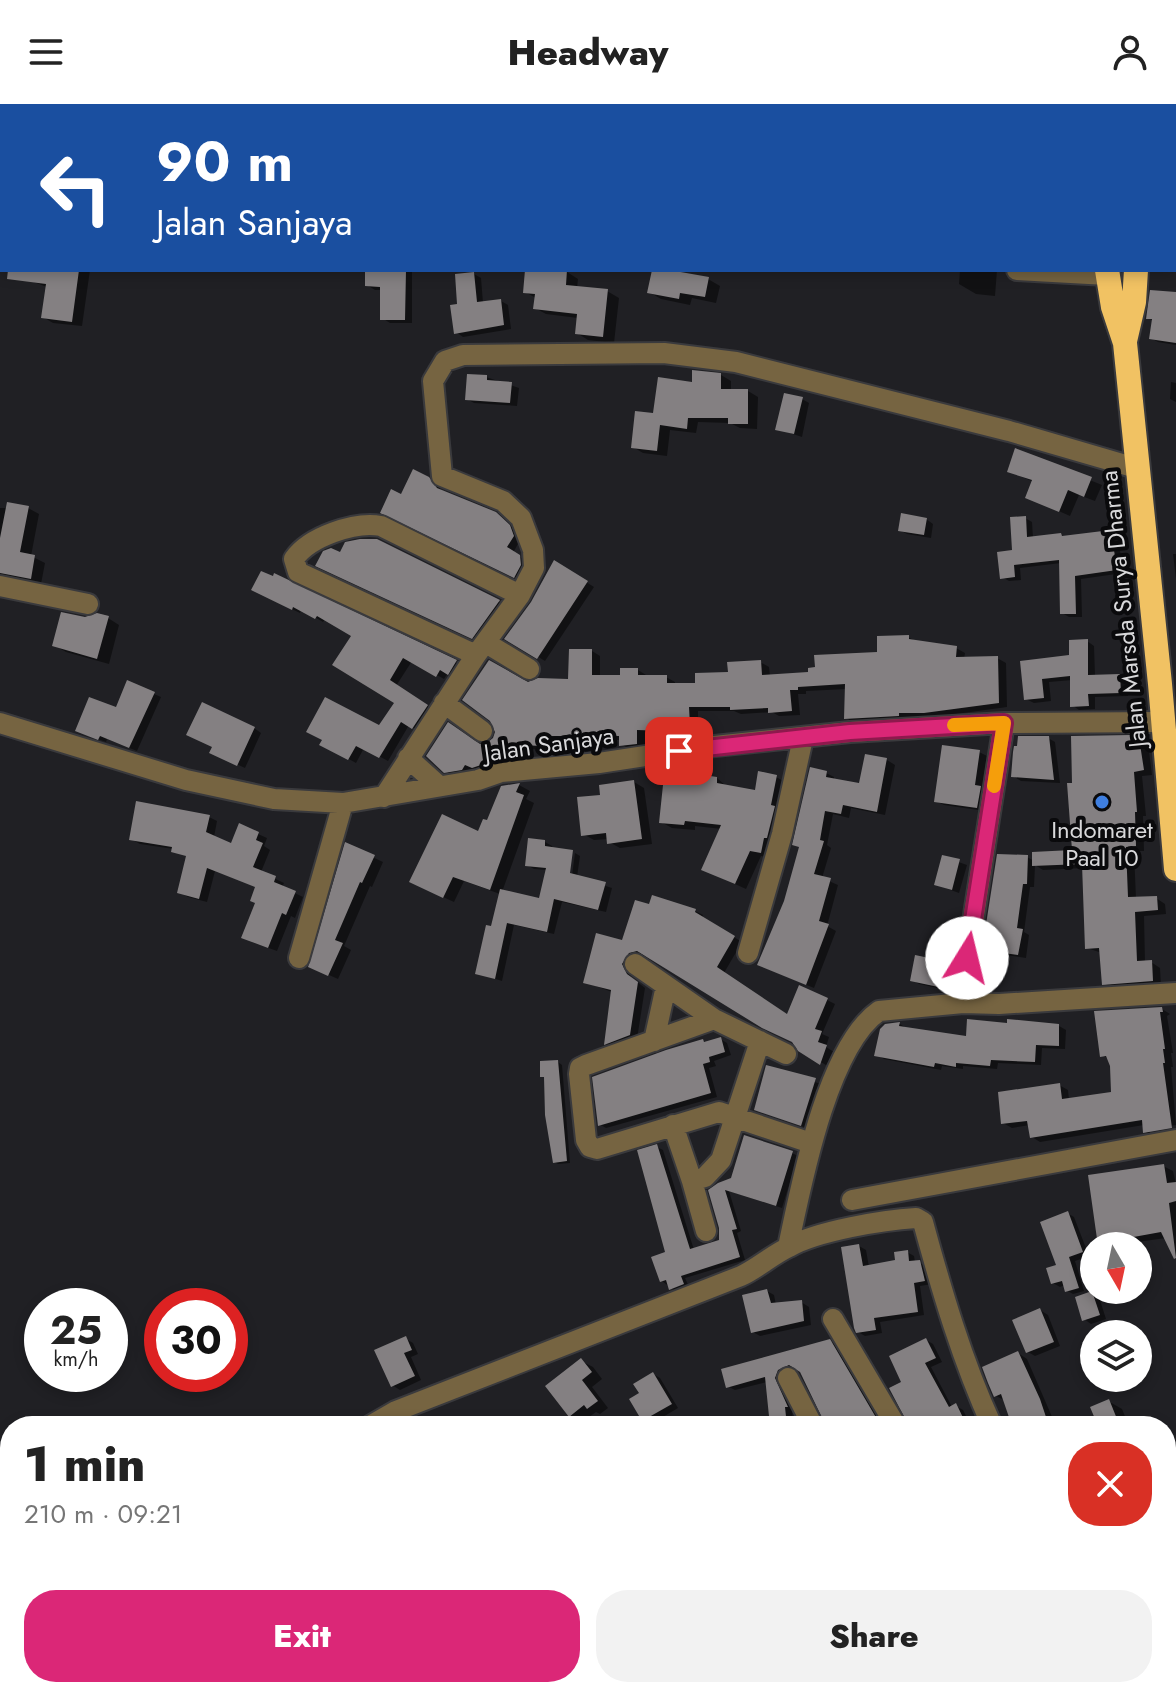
<!DOCTYPE html>
<meta charset="utf-8">
<style>
:root{--surface:#fff;--page:#f2f2f2;--text:#222;--muted:#767676;--accent:#db2777}
body{margin:0;font-family:Jost,sans-serif;background:var(--page);color:var(--text);height:100vh;display:flex;flex-direction:column;font-size:30px;white-space:nowrap}
*{box-sizing:border-box;margin:0}
p{font-size:26px;color:var(--muted)}
.icon{flex:none;width:44px;height:44px;fill:none;stroke:currentColor;stroke-width:2;stroke-linecap:round;stroke-linejoin:round}
.map{position:relative;flex:1;overflow:hidden}
.side{position:absolute;left:0px;top:1312px;width:1176px;height:282px;display:flex;flex-direction:column;background:var(--surface);border-radius:32px 32px 0 0;box-shadow:0 4px 12px #0003}
.side>*{flex:none}
.top-card{position:absolute;left:0px;top:0px;width:1176px;height:168px;box-shadow:0 4px 12px #0003;background:#1a4fa0;color:#fff;overflow:hidden}
.needle{width:52px;rotate:171deg}
.tools{position:absolute;left:1080px;top:1128px;display:grid;gap:16px}
.tools a{display:grid;place-items:center;width:72px;height:72px;border-radius:50%;background:var(--surface);box-shadow:0 4px 12px #0003;font-size:40px}
.speed{position:absolute;left:24px;top:1184px;display:flex;gap:16px;font-size:40px;font-weight:700;text-align:center}
.speed>*{display:grid;place-content:center;width:104px;height:104px;border-radius:50%;background:var(--surface);box-shadow:0 4px 12px #0003;line-height:1}
.speed small{font-size:20px;font-weight:400}
.speed .limit{border:12px solid #d22;background:#fff;color:#111}
.pin{position:absolute;display:grid;place-items:center;width:68px;height:68px;color:#fff;margin:-34px;border-radius:16px;box-shadow:0 4px 12px #0006}
.me{position:absolute;width:88px;margin:-44px;rotate:9deg;stroke-linejoin:round;filter:drop-shadow(0 0 6px #0008)}
.turn{display:flex;align-items:center;gap:28px;height:168px;padding:0 24px;font-size:36px}
.turn .icon{width:104px;height:104px;stroke-width:2.5}
.turn b{display:block;font-size:56px;line-height:68px}
.round{display:grid;place-items:center;flex:none;width:84px;height:84px;border-radius:32px;background:var(--page)}
.headline{display:flex;align-items:center;justify-content:space-between;height:136px;padding:0 24px}
h1{font-size:48px;font-weight:800;line-height:60px}
.primary-button{display:flex;gap:16px;margin-top:auto;padding:16px 24px}
.primary-button a{flex:1;height:92px;border-radius:32px;background:var(--accent);color:#fff;font-size:32px;font-weight:800;line-height:92px;text-align:center}
.primary-button a+a{background:var(--page);color:var(--text)}
header{display:flex;justify-content:space-between;align-items:center;height:104px;padding:0 24px;background:var(--surface);font-size:36px;font-weight:800}
.map>svg:first-child{display:block}
.shadow{fill:#0007}
.building{fill:#848082}
.lines{fill:none;stroke-linecap:round;stroke-linejoin:round}
.minor-casing{stroke:#3a3a3d;stroke-width:24}
.highway-casing{stroke:#3a3a3d;stroke-width:28}
.minor{stroke:#766441;stroke-width:20}
.highway{stroke:#f1c263;stroke-width:24}
.route-casing{stroke:#8e194d;stroke-width:20}
.route{stroke:#db2777;stroke-width:14}
.slow{stroke:#f59e0b;stroke-width:14}
.shop-dot{fill:#3f7fe0;stroke:#0a0a0c;stroke-width:3}
.labels{text-anchor:middle;dominant-baseline:central;stroke-width:8;stroke-linejoin:round;paint-order:stroke}
.street-label{font-size:24px;fill:#d8d8da;stroke:#0a0a0c}
.poi-label{font-size:24px;fill:#d8d8da;stroke:#0a0a0c}
</style>
<header><svg class="icon" aria-label="menu" viewBox="0 0 24 24"><path d="M4 6h16M4 12h16M4 18h16"/></svg>Headway<svg class="icon" aria-label="person" viewBox="0 0 24 24"><circle cx="12" cy="8" r="4"/><path d="M4 21q1-7 8-7t8 7"/></svg></header>
<div class="map">
<svg width="1176" height="1593" viewBox="0 0 1176 1593">
<rect width="100%" height="100%" fill="#202024"/>
<path class="shadow" d="M740,0h130l-1,2z
M917,0h38l19,2h-57z
M0,122h2l-2,30z
M32,166h58l-8,56 -29,-3 -10,-6 4,-30 -16,-6z
M367,166h45v53h-22l-8,-5v-28h-7l-8,-5z
M527,166l40,2 11,7 -1,9 30,3 12,7 -5,45 -26,-3 -11,-7 1,-15 -32,-4 -11,-6 1,-10 -11,-6z
M654,166l54,9 12,7 -4,17 -24,-5 -2,7 -29,-6 -12,-7z
M960,166h37l-2,26 -19,-2 -17,-10z
M474,170l7,4 2,25 18,-2 7,4 3,24 -48,8 -7,-5 4,-26z
M1176,190v51l-18,-3 -7,-4 3,-17 -6,-3z
M721,271l10,6v10h17l10,6 -1,32 -17,-1 -10,-5 -32,-1 -2,11 -26,-3 -3,26 -24,-3 -10,-6 61,-63z
M486,273l33,11 -2,18 -43,-3 -7,-4z
M1171,278l5,1v19l-6,-3z
M802,295l7,4 -7,34 -24,-8z
M1016,346l86,35 -7,16 -16,-6 -9,21 -43,-19 7,-15 -24,-10z
M414,368l22,12 7,8 60,27 14,12 3,9 -7,13 14,8 -5,19 -133,-64z
M0,404h28l11,6 -8,42 14,7 -4,21 -27,-6 -14,5z
M1025,414l7,4 1,16 28,-3 5,3 45,-6 7,4 5,37 -42,6 1,38h-13l-7,-4 -1,-50 -41,5 1,12 -12,1 -7,-4 12,-25z
M926,415l7,5 -2,14 -24,-4 -7,-4z
M377,437l122,61 7,3 -26,36 -155,-72z
M1173,450h3v25z
M554,458l40,25 -49,74 -38,-23 25,-34z
M275,472l188,90 -7,11 -8,-4 -4,6 -32,-18 -16,25 39,25 -14,21 -12,-7 -21,36 -24,-13 -8,15 -34,-19 58,-16 16,-26 -42,-66 -29,-17 -2,3 -22,-13 -1,4 -39,-19z
M108,514l11,7 -10,39 -43,-12 -12,-7 32,-26z
M908,533l9,5 39,6 9,5 -1,6 33,-1 9,5 1,44 -73,10h-27v3l-52,3 -9,-5 1,-29 -41,2v3h-8l2,21 -21,1 -7,-4 -31,2 -7,-3h-36v18h-23l-1,6 -29,-1v14l-15,1 -9,-5v-4h-70l-1,10 -41,-2 -8,17 -19,7 -8,-4 -3,6 -17,2 -9,-5 36,-25 14,-7 33,-55 42,-3 22,-30 8,5v21h22l16,-7 8,5 20,2 9,5v3h22l63,-23 9,5 1,9 40,-2 69,-20z
M1087,537l7,5 1,30h25l7,4 1,16 -33,1v12l-16,1 -7,-5v-25l-23,2 2,19 -17,2 -8,-4 -4,-36 49,-6z
M128,579l33,14 -24,54 -30,-12 -1,3 -22,-8 33,-24z
M254,624l7,5 -16,35 -26,-12z
M1129,633l20,14 3,24 -10,1 4,40h-3l1,35h-10l2,48 20,-1 9,6 1,10 -22,2 1,47 6,-1 9,6 1,18 -48,3 -9,-6 -2,-30 -15,-5 -3,-80 -41,2 -8,-5 -1,22h-4l-6,45 5,3 -3,23 -35,-5 -7,-4 43,-92 7,4 40,-9v-67z
M1048,634l7,4 5,41 -39,-2 -8,-5z
M979,648l8,4 -5,33 6,3 -3,19 -41,-6 -8,-4z
M887,656l8,5 -10,50 -34,-7 -2,10 -16,-4 -6,31 4,3 -9,30 16,7 -11,41 9,5 -22,57 -46,-19 58,-196 8,4v4l27,5z
M690,666l11,7 16,1 10,9 29,5 20,-15 11,6 -15,75 -11,-2 -15,33 -31,-14 7,-46 -27,-3v4l-23,-2 -11,-6z
M634,678l10,6 8,56 -32,4 -11,-6v-3l-15,1 -11,-6 20,-38z
M519,681l11,6 -4,8 8,4 -32,89 39,8 6,-30 -13,-1 -7,-4 18,-23 7,4 15,37h4l4,-30 5,3 -3,21 35,11 -6,24 -44,-10 -8,32 -40,-9 -12,56 -25,-8 15,-45 8,-34 -36,-13 -10,21 -31,-14 65,-65 14,-35z
M209,713l8,4 -3,16 18,8 8,-19 27,12 -3,8 6,4 -9,22 23,11 -2,4 21,10 -8,21 -4,-2 -14,35 -25,-9 5,-55 -42,-16 -8,31 -19,-5 -9,-5 9,-35 -14,-8 -34,-5 -9,-5z
M347,741l36,17 -11,25 -2,-1 -26,60 7,4 -13,29 -18,-8z
M944,753l23,8 -8,28 -22,-8z
M653,794l42,13 8,4 -1,3 40,24 -18,31 65,43 38,-16 8,4 -13,30 7,3 -3,10 8,5 -5,15 -29,-18 -6,-7 -148,-87 -13,5 -4,9 2,8 14,11 -8,51 -24,9 -7,-4 6,-52 -27,-10 39,-40 26,-35z
M953,861l7,4 -4,23 -37,-8 -7,-4z
M1162,905l8,5 -3,2 6,37h-2l2,14h-2l5,58 -26,4v5l26,-5v3l-23,4 -8,-4 -1,-7 -104,17 -8,-5 -2,-12 -18,3 -9,-5 56,-38 9,5 1,10 44,-6 -1,-28 -3,-7 -7,-4z
M900,920l6,4 61,10 92,-12 7,4 -1,19 -23,-1 -1,17 -43,-2 -1,6 -34,-3v3l-21,-3 -1,4 -57,-11 -7,-4 9,-30z
M720,935l7,4 4,12 -17,6 2,5 -7,2 8,29 -111,31 -7,-4 104,-83 4,2z
M558,958l4,3 8,98 -12,1 -4,-2 -8,-84 -4,-2z
M768,963l53,17 -14,44 -45,-16z
M657,1043l6,3 31,100 27,-9v-14l-11,-37 82,-37 6,3 -16,52 -53,-17 12,40 -4,2 8,27 -60,18 4,9 -13,5 -14,-11 5,-28z
M1163,1062l10,5 3,13v75l-10,-21 -29,4v4h-35z
M1067,1109l7,4 15,39 -14,5 9,30 -11,3 -7,-4 -1,-5 -5,2 -7,-4 6,-17z
M859,1142l7,4 3,17 28,-5 10,-10 7,4 1,6 12,4 5,18 -12,2 4,29 -44,7 2,11 -17,3 -7,-4z
M767,1187l7,4 2,10 25,-3 8,5 2,18 -51,11 -7,-4z
M1092,1189l7,4 7,22 -15,5 -7,-5z
M1040,1206l8,5 12,31 -25,10 -7,-4z
M406,1235l7,4 5,11 -7,3 10,23 -21,10 -8,-5z
M926,1236l7,4 9,18 -11,5 21,40 4,-1 7,4 8,16h-60l-7,-43z
M829,1237l8,4 47,81h-58l-27,-56 -9,-1 3,57h-25l-1,-8 4,-1 -4,-35 -32,8 -8,-4z
M1018,1249l9,6 29,67h-42l-8,-25 -10,-5z
M581,1257l12,6 9,12 -10,8 16,21 -8,6 -4,-2 -14,10 -12,-6z
M653,1270l7,4 18,30 -27,16 -7,-4 -2,-26z
M1108,1297l14,8 7,17h-41l11,-4z
M1176,1351v51l-10,5v-51z
M1176,1570v23h-54v-9h44v-13z
M155,1584h23l3,9h-48l22,-7z
M619,1584l6,4 1,5h-48l13,-2 -1,-6z
M668,1584h94l-6,3 3,6h-86l-5,-3z
M868,1584h21l6,9h-42z"/>
<path class="building" d="M8,166h71l-7,52 -31,-4 5,-34 -39,-5z
M365,166h41l-1,50h-25v-33l-15,-1z
M525,166h42l-1,15 42,4 -5,48 -28,-3 2,-20 -44,-5 2,-15 -12,-1z
M652,166h17l40,7 -4,20 -25,-4 -1,6 -32,-6z
M474,168l3,30 24,-3 3,26 -50,9 -4,-29 7,-1 -2,-30z
M1150,186l26,2v51l-27,-4 3,-20h-6z
M692,266l29,3v16h27v35h-20v-6h-40l-1,11 -27,-4 -3,26 -26,-3 4,-37 18,2 5,-36 34,5z
M467,270l20,1v5l25,2 -2,21 -45,-3z
M784,289l19,4 -9,37 -19,-4z
M1015,344l77,29 -8,20 -16,-7 -9,22 -34,-14 7,-18 -25,-8z
M413,365l16,8 8,11 59,24 14,13 4,11 -7,11 13,8 1,10 -7,13 -134,-65 11,-24 10,5z
M7,398l22,4 -9,46 15,3 -4,24 -31,-6v-35z
M901,409l26,5 -3,17 -26,-4z
M1026,412l1,21 34,-4 1,3 49,-6 6,40 -42,6 1,38h-16l-1,-54 -45,5 1,12 -15,2 -3,-27 15,-2 -2,-33z
M360,435h17l123,61 -28,39 -157,-73 8,-15 8,-3 9,4 5,-10z
M554,456l34,21 -51,78 -33,-20 27,-37z
M261,467l12,5 1,-3 183,87 -9,15 -8,-5 -4,7 -33,-19 -13,22 38,25 -16,24 -11,-7 -22,36 -23,-12 -8,14 -29,-15 3,-5 -16,-8 19,-35 54,28 15,-22 -62,-38 19,-29 -34,-20 -2,3 -22,-12 -1,3 -41,-20z
M61,508l24,5 12,-4 12,3 -12,43 -45,-13z
M909,531v4l48,7 -1,11 42,-1 1,47 -75,10h-25v3l-55,3 1,-35 -47,3v3h-8l2,21 -24,2v-5l-38,2v-3h-41l1,18h-24v6l-29,-1v14l-18,2v-10h-76l-1,10 -42,-2 -7,17 -21,7 -7,-3 -3,5 -18,3 -18,-17 22,-34 32,22 8,-2 5,-4 2,-6 -5,-11 -28,-21 27,-40 39,22 10,-4 30,1 1,-30h23v26h28v-7h18v7h29v8h28v-10l33,-1 -1,-10 34,-2 1,15 46,-3v-4l7,-1 -1,-12 63,-3v-16z
M1088,535v36l32,-1 1,19 -33,1 1,12 -19,1v-31l-28,3 2,19 -20,2 -4,-39 49,-6v-15z
M127,576l28,12 -26,56 -29,-12 -2,4 -23,-9 14,-34 27,10z
M202,598l53,25 -18,39 -28,-13 3,-6 -26,-12z
M1130,631l1,10 9,-1 4,26 -10,2 3,40h-2l1,34 -10,1 2,50 29,-1 1,14 -23,2 2,49 15,-1 1,21 -51,4 -3,-37 -14,1 -3,-85 -50,2v-14l40,-2 -5,-67h5l-1,-47z
M1018,632h31l5,44 -43,-3 2,-25 1,-6h3z
M942,641l38,5 -5,35 6,1 -4,22 -43,-6z
M865,650l22,4 -10,54 -34,-7 -2,9 -16,-3 -5,29 4,1 -10,33 17,4 -12,43 10,3 -23,61 -49,-20 27,-64 15,-54 -7,-2 18,-78 17,4 -1,6 33,6z
M665,662l26,2 -1,5 27,4v6l38,7 3,-19 19,4 -6,30 4,1 -8,32h-3l-3,15 -11,-2 -15,33 -34,-14 20,-45 -36,-4 -1,4 -25,-2z
M634,676l8,59 -35,5 -1,-11 -25,3 -4,-39 23,-2 -1,-10z
M520,679l-4,9 8,3 -34,95 -37,-13 -10,21 -34,-16 33,-68 36,17 5,-12 4,1 14,-34z
M136,697l74,14 -4,17 25,11 8,-20 20,9 -3,8 7,3 -10,24 23,9 -2,6 22,9 -10,24 -4,-2 -14,35 -27,-10 14,-35 -5,-2 5,-14 -48,-19 -8,31 -22,-6 9,-37 -15,-4 1,-5 -43,-7z
M528,734l17,2v6l28,4 -3,23 36,9 -8,28 -44,-11 -7,33 -40,-9 -12,56 -20,-5 11,-49 5,1 9,-37 39,9 7,-30 -21,-2z
M345,738l30,13 -13,28 -2,-1 -25,58 8,3 -15,33 -20,-9z
M997,750l31,1 -1,29h-4l-6,44 6,1 -5,26 -36,-5z
M942,751l18,4 -8,31 -18,-5z
M652,791l44,14 -1,3 40,24 -18,31 70,47 12,-29 29,13 -13,31 7,2 -4,11 9,3 -7,20 -22,-14 -6,-9 -30,-14 -125,-77 -8,2 -7,11 5,10 11,8 -8,53 -26,10 7,-55 -28,-7 13,-50 26,7 13,-40 14,4z
M915,851l38,8 -5,26 -38,-8z
M1162,903l1,5h-3l5,37h-2l2,14h-2l9,65 -29,5 -1,-13 -112,18 -3,-17 -26,3 -3,-32 62,-9 2,16 49,-7 -1,-26 -4,-10 -6,1 -6,-46z
M967,915l40,4v-4l52,5v22l-23,-1 -1,17 -44,-2 -1,6 -34,-3v4l-21,-4 -1,4 -60,-11 6,-27 5,-5 15,-2 -1,4 67,10z
M721,933l4,15 -16,5 1,5 -7,2 8,29 -113,33 -6,-49 74,-27 37,-11 1,3z
M558,956l9,101 -14,2 -8,-48 -1,-38h-4v-16z
M766,961l50,13 -15,48 -47,-16z
M744,1031l49,16 -17,55 -51,-16 12,39 -5,1 8,27 -59,19 3,8 -15,6 -3,-10 -6,2 -9,-25 14,-5 -28,-102 20,-6 33,105 29,-9v-12l-11,-38 10,-7 13,-5z
M1164,1060l3,19 9,-1v19l-7,2 7,55 -2,1 -13,-27 -33,6 2,8h-32l-10,-71z
M1068,1107l15,41 -14,5 10,31 -14,4 -3,-11 -11,3 -5,-16 10,-3 -16,-43z
M859,1140l4,22 32,-6 -1,-8 14,-2 1,11 11,-1 5,21 -11,2 4,29 -44,6 2,12 -20,3 -2,-5 -13,-81z
M767,1185l4,14 31,-3 2,21 -53,12 -9,-38z
M1092,1187l8,24 -18,6 -7,-24z
M1040,1204l14,34 -28,11 -14,-33z
M406,1232l6,14 -8,3 11,23 -24,11 -17,-37z
M926,1234l10,20 -11,5 24,44 7,-4 11,23h-58l-20,-38 12,-6 -12,-26z
M830,1235l51,87h-55l-26,-54 -11,-7 -11,5 -3,8 13,29h-3l2,19h-17l-5,-49 -39,11 -5,-19z
M1018,1247l22,48 9,27h-37l-11,-32 -7,3 -6,-14 -6,-16z
M581,1254l11,14 -10,8 16,21 -11,8 -3,-4 -15,12 -24,-31z
M653,1268l19,32 -30,17 -13,-22 10,-6 -6,-9z
M1109,1295l6,15 5,12h-22l-8,-19z"/>
<g class="lines">
<defs>
<path id="minor" d="M3,0v2
M1017,166l90,5
M0,482l88,18
M486,539l43,26
M476,551l-178,-83 -4,-13c15,-22 61,-38 87,-33l139,69
M444,599l38,28
M0,619l186,57 88,19 69,4 135,-23 23,-8 98,-9 106,-16 145,-15 154,-9 159,-1
M408,654l31,28
M384,693l92,-142 44,-60 14,-27 -1,-18 -12,-32 -18,-17 -61,-25 -9,-95 12,-20 18,-6 201,-2 72,9 273,69 127,37
M748,849l34,-119 21,-96
M299,854l44,-155
M635,860l79,55
M963,899v-18l41,-262
M654,937l12,-55
M786,950l-72,-35 -128,46 -6,3 -1,6 7,66 4,7 7,2 122,-37 92,31
M673,1021l19,56 13,-4 16,-17 39,-119
M692,1077l14,50
M852,1096l324,-60
M788,1143c13,-61 39,-200 91,-236l84,-8 36,1 177,-11
M833,1215l63,107
M788,1274l25,48
M370,1322l26,-15 345,-135c17,-8 31,-21 48,-29 28,-16 94,-27 127,-29l7,4c19,70 39,138 69,204
M1166,1414l10,-5
M246,1584l3,9
M776,1593l19,-9"/>
<path id="highway" d="M1091,0l1,2
M109,2l5,-2
M1122,2v-2
M1149,2l1,-2
M1174,19l2,-1
M0,42h2
M1107,166l6,37 12,36 35,341 16,185
M1125,237l9,-39 2,-32"/>
</defs>
<use href="#minor" class="minor-casing"/>
<use href="#highway" class="highway-casing"/>
<use href="#minor" class="minor"/>
<use href="#highway" class="highway"/>
</g>
<g class="lines">
<defs>
<path id="route" d="M679,647l171,-19 154,-9 -37,235"/>
</defs>
<use href="#route" class="route-casing"/>
<use href="#route" class="route"/>
<path class="slow" d="M954,621l50,-2 -10,63"/>
</g>
<circle class="shop-dot" cx="1102" cy="698" r="8"/>
<g class="labels">
<g class="street-label">
<text transform="translate(1123 505) rotate(-96)">Jalan Marsda Surya Dharma</text>
<text transform="translate(549 640) rotate(-8)">Jalan Sanjaya</text>
</g>
<g class="poi-label">
<text x="1102" y="725">Indomaret<tspan x="1102" dy="28">Paal 10</tspan></text>
</g>
</g>
</svg>
<div class="tools">
<a><svg class="needle" viewBox="-14 -14 28 28"><path d="M0-13l5 13h-10z" fill="#e53935"/><path d="M0 13l5-13h-10z" fill="#767676"/></svg></a>
<a><svg class="icon" aria-label="layers" viewBox="0 0 24 24"><path d="M12 4l9 5-9 5-9-5zM3 14l9 5 9-5"/></svg></a>
</div>
<div class="speed"><div>25<small>km/h</small></div><div class="limit">30</div></div>
<div class="pin" style="left:679px;top:647px;background:#d93025"><svg class="icon" aria-label="arrive" viewBox="0 0 24 24"><path d="M6 21V4h12l-3 4 3 4H6"/></svg></div>
<svg class="me" style="left:967px;top:854px" viewBox="-20 -20 40 40"><circle r="19" fill="#fff"/><path d="M0-13L10 11 0 6-10 11z" fill="#db2777"/></svg>
<div class="top-card">
<div class="turn"><svg class="icon" aria-label="left" viewBox="0 0 24 24"><path d="M17 20v-9H6M10 6l-5 5 5 5"/></svg><div><b>90 m</b>Jalan Sanjaya</div></div>
</div>
<section class="side">
<div class="headline"><div><h1>1 min</h1><p>210 m · 09:21</p></div><a class="round" style="background:#d93025;color:#fff"><svg class="icon" aria-label="close" viewBox="0 0 24 24"><path d="M6 6l12 12M18 6L6 18"/></svg></a></div>
<div class="primary-button"><a>Exit</a><a>Share</a></div>
</section>
</div>
